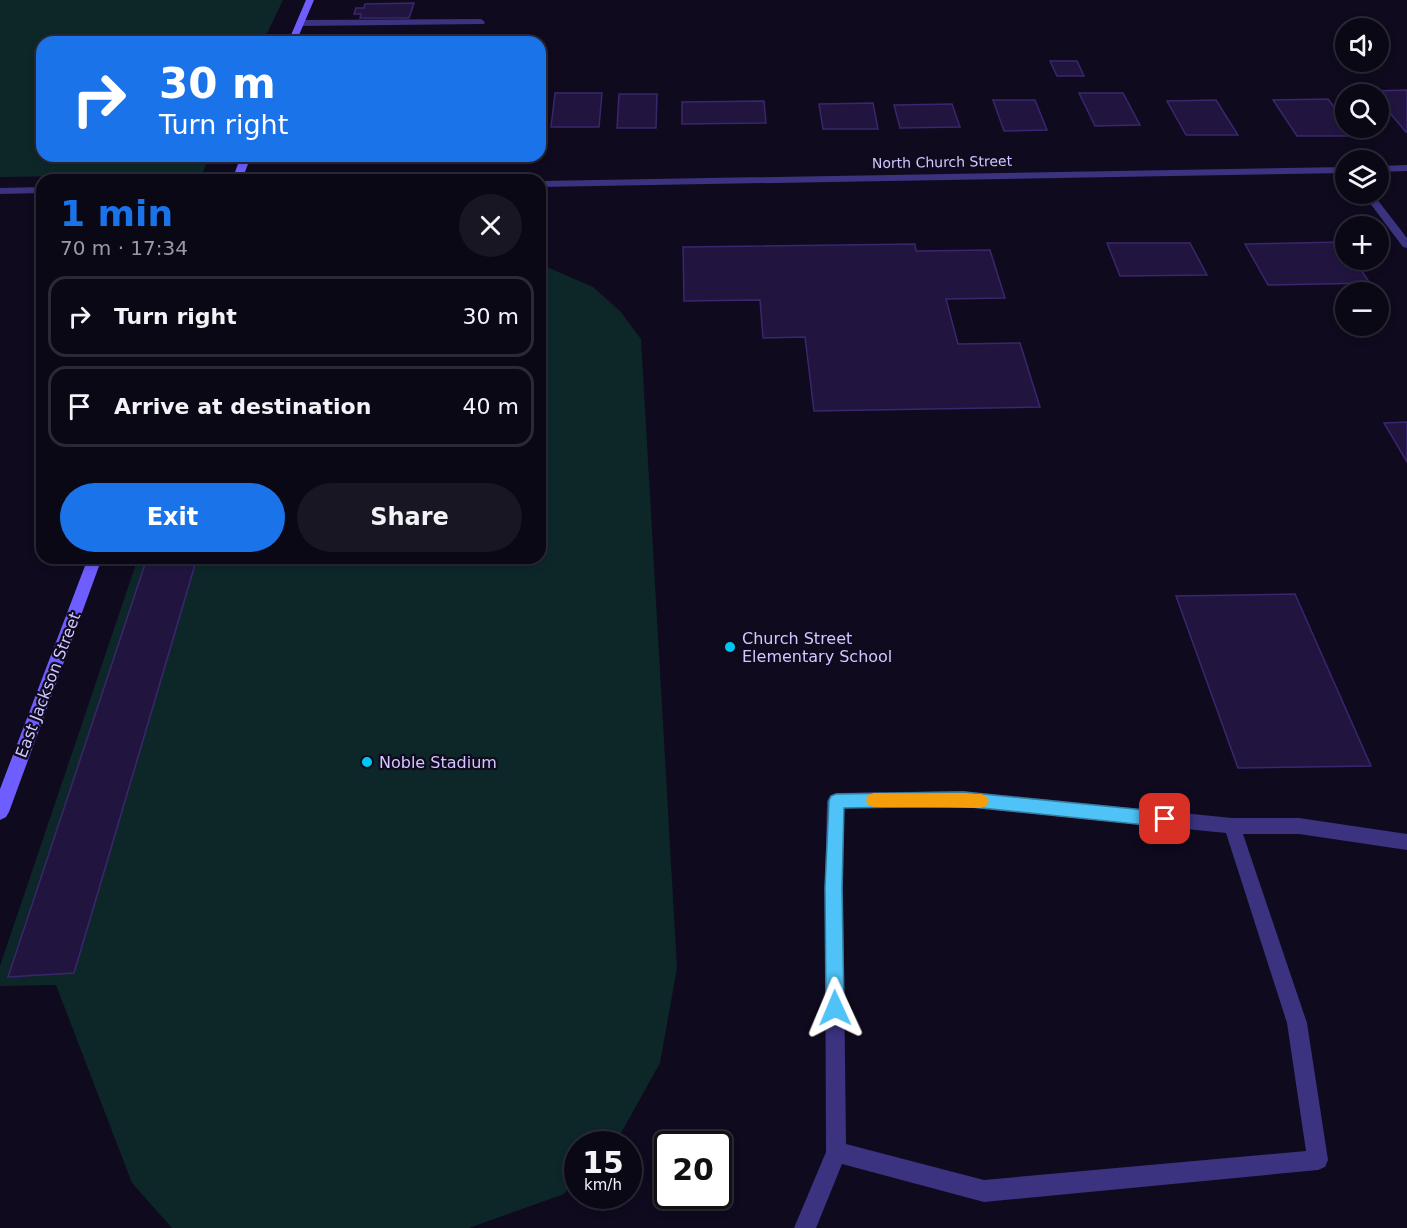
<!DOCTYPE html>
<meta charset="utf-8">
<style>
:root{--surface:#0b0816;--page:#191623;--text:#f1f3f6;--muted:#9a9aa1;--line:#2b2935;--accent:#1a73e8}
body{margin:0;font-family:"DejaVu Sans",sans-serif;background:var(--page);color:var(--text);height:100vh;display:flex;flex-direction:column;font-size:22px;white-space:nowrap}
*{box-sizing:border-box;margin:0}
p{font-size:20px;color:var(--muted)}
.icon{flex:none;width:33px;height:33px;fill:none;stroke:currentColor;stroke-width:2;stroke-linecap:round;stroke-linejoin:round}
.map{position:relative;flex:1;overflow:hidden}
.side{position:absolute;left:36px;top:174px;width:510px;height:390px;display:flex;flex-direction:column;background:var(--surface);border-radius:18px;box-shadow:0 3px 9px #0003,0 0 0 2px var(--line)}
.side>*{flex:none}
.guide{position:absolute;left:36px;top:36px;width:510px;height:126px;border-radius:18px;box-shadow:0 3px 9px #0003,0 0 0 2px var(--line);background:#1a73e8;color:#fff;overflow:hidden}
.buttons{position:absolute;left:1335px;top:18px;display:grid;gap:12px}
.buttons a{display:grid;place-items:center;width:54px;height:54px;border-radius:50%;background:var(--surface);box-shadow:0 3px 9px #0003,0 0 0 2px var(--line);font-size:30px}
.speed{position:absolute;left:564px;top:1131px;display:flex;gap:12px;font-size:30px;font-weight:700;text-align:center}
.speed>*{display:grid;place-content:center;width:78px;height:78px;border-radius:50%;background:var(--surface);box-shadow:0 3px 9px #0003,0 0 0 2px var(--line);line-height:1}
.speed small{font-size:15px;font-weight:400}
.speed .limit{border:3px solid #111;border-radius:9px;background:#fff;color:#111}
.pin{position:absolute;display:grid;place-items:center;width:51px;height:51px;color:#fff;margin:-26px;border-radius:12px;box-shadow:0 3px 9px #0006}
.me{position:absolute;width:66px;margin:-33px;rotate:359deg;stroke-linejoin:round;filter:drop-shadow(0 0 4px #0008)}
.turn{display:flex;align-items:center;gap:21px;height:126px;padding:0 24px;font-size:27px}
.turn .icon{width:78px;height:78px;stroke-width:2.5}
.turn b{display:block;font-size:42px;line-height:51px}
.round{display:grid;place-items:center;flex:none;width:63px;height:63px;border-radius:32px;background:var(--page)}
.head{display:flex;align-items:center;justify-content:space-between;height:102px;padding:0 24px}
h1{font-size:36px;font-weight:600;line-height:45px;color:var(--accent)}
.primary-button{display:flex;gap:12px;margin-top:auto;padding:12px 24px}
.primary-button a{flex:1;height:69px;border-radius:36px;background:var(--accent);color:#fff;font-size:24px;font-weight:600;line-height:69px;text-align:center}
.primary-button a+a{background:var(--page);color:var(--text)}
ul{padding:0;list-style:none}
li{display:flex;align-items:center;gap:18px;height:81px;margin:0 12px 9px;padding:0 12px;border:3px solid var(--line);border-radius:18px}
li div{flex:1}
li b{display:block;font-size:22px}
li em{font-style:normal}
.map>svg:first-child{display:block}
.green{fill:#0d2728}
.building{fill:#211540;stroke:#3a266e;stroke-width:1.5}
.lines{fill:none;stroke-linecap:round;stroke-linejoin:round}
.lane{fill:#3b3280;fill-rule:evenodd}
.street{fill:#3b3280;fill-rule:evenodd}
.secondary{fill:#6f5eff;fill-rule:evenodd}
.route{fill:#4fc3f7;stroke:#337fa1;stroke-width:1.5}
.slow{fill:#f59e0b}
.poi-dot{fill:#00c7f2;stroke:#0f0a1e;stroke-width:2}
.labels{text-anchor:middle;dominant-baseline:central;stroke-width:4.5;stroke-linejoin:round;paint-order:stroke}
.far-street-label{font-size:14px;fill:#d2c7ff;stroke:#0f0a1e}
.poi-label{font-size:16px;fill:#d2c7ff;stroke:#0f0a1e;text-anchor:start}
.street-label{font-size:16px;fill:#d2c7ff;stroke:#0f0a1e}
</style>
<div class="map">
<svg width="1407" height="1228" viewBox="0 0 1407 1228">
<rect width="100%" height="100%" fill="#0f0a1e"/>
<path class="green" d="M0,0h283l-20,42h-221v114h168l-8,18 -202,3z
M540,264l53,23 27,24 21,28 36,629 -17,95 -39,70 -11,11h-32l-1,35 -13,15 -95,34h-297l-40,-45 -76,-198 -56,1v-20l138,-408h402z"/>
<path class="building" d="M414,3l-5,15h-49l1,-4h-7l2,-6h8l1,-4z
M1050,61h27l7,15h-27z
M1407,90v42h-1l-28,-33v-5h-3l-3,-3z
M555,93h47l-3,34h-48z
M1079,93h44l17,32 -45,1z
M619,94h38l-1,34h-39z
M1328,99l18,24v5h3l6,8h-58l-24,-36z
M993,100h42l12,30 -43,1z
M1216,100l22,35h-52l-19,-34z
M764,101l2,22 -84,1v-22z
M873,103l5,26h-55l-4,-25z
M952,104l8,23 -60,1 -6,-23z
M1343,242l3,5v13h8l16,23 -102,2 -23,-41z
M1107,243h83l17,32 -87,1z
M915,244l1,7 74,-1 15,48 -59,1 12,45 62,-1 20,64 -226,4 -9,-74 -42,1 -3,-38 -76,1 -1,-54z
M1407,422v40l-23,-39z
M147,558h50l-123,415 -66,4z
M1295,594l76,172 -133,2 -62,-172z"/>
<g class="lines">
<path class="lane" d="M481,19l4,3 -1,2 -184,2 -4,-3 4,-3z
M963,791l269,27h67l108,16v16l-108,-16h-56l64,189 21,137 -3,7 -7,3 -334,32 -142,-38 -26,64h-22l32,-76 -1,-264 2,-87 3,-5 6,-3zM963,807l263,26 61,190 19,128 -322,29 -138,-36 -3,-256 1,-80z"/>
<path class="street" d="M1407,165v6l-29,1v-6z
M1346,167v6l-806,14v-6z
M42,187v6l-42,1v-6z
M1363,194h10l34,44v10l-4,-1z"/>
<path class="secondary" d="M306,0h8l-18,42h-8z
M241,156h10l-9,24h-10z
M88,558h14l-93,254 -3,5 -6,3v-31z"/>
</g>
<path class="route" d="M963,792l202,20 5,2 3,5 -3,5 -5,3 -202,-21 -119,2 -2,80 2,120 -3,6 -6,3 -6,-3 -3,-6 -1,-120 4,-87 2,-5 5,-2z"/>
<path class="slow" d="M874,793l107,1 5,2 3,5 -3,5 -5,2 -107,-1 -6,-2 -2,-5 2,-5z"/>
<g class="poi-dot">
<circle cx="730" cy="647" r="6"/>
<circle cx="367" cy="762" r="6"/>
</g>
<g class="labels">
<g class="far-street-label">
<text transform="translate(942 162) rotate(-1)">North Church Street</text>
</g>
<g class="poi-label">
<text x="742" y="638">Church Street<tspan x="742" dy="18">Elementary School</tspan></text>
<text x="379" y="762">Noble Stadium</text>
</g>
<g class="street-label">
<text transform="translate(48 685) rotate(-69)">East Jackson Street</text>
</g>
</g>
</svg>
<div class="buttons">
<a><svg class="icon" aria-label="sound" viewBox="0 0 24 24"><path d="M4 9h4l5-4v14l-5-4H4zM17 9q2 3 0 6"/></svg></a>
<a><svg class="icon" aria-label="search" viewBox="0 0 24 24"><circle cx="10" cy="10" r="6"/><path d="M15 15l6 6"/></svg></a>
<a><svg class="icon" aria-label="layers" viewBox="0 0 24 24"><path d="M12 4l9 5-9 5-9-5zM3 14l9 5 9-5"/></svg></a>
<a>+</a>
<a>−</a>
</div>
<div class="speed"><div>15<small>km/h</small></div><div class="limit">20</div></div>
<div class="pin" style="left:1165px;top:819px;background:#d93025"><svg class="icon" aria-label="arrive" viewBox="0 0 24 24"><path d="M6 21V4h12l-3 4 3 4H6"/></svg></div>
<svg class="me" style="left:835px;top:1008px" viewBox="-20 -20 40 40"><path d="M0-17L14 15 0 8-14 15z" fill="#4fc3f7" stroke="#fff" stroke-width="4"/></svg>
<div class="guide">
<div class="turn"><svg class="icon" aria-label="right" viewBox="0 0 24 24"><path d="M7 20v-9h11M14 6l5 5-5 5"/></svg><div><b>30 m</b>Turn right</div></div>
</div>
<section class="side">
<div class="head"><div><h1>1 min</h1><p>70 m · 17:34</p></div><a class="round"><svg class="icon" aria-label="close" viewBox="0 0 24 24"><path d="M6 6l12 12M18 6L6 18"/></svg></a></div>
<ul>
<li><svg class="icon" aria-label="right" viewBox="0 0 24 24"><path d="M7 20v-9h11M14 6l5 5-5 5"/></svg><div><b>Turn right</b></div><em>30 m</em></li>
<li><svg class="icon" aria-label="arrive" viewBox="0 0 24 24"><path d="M6 21V4h12l-3 4 3 4H6"/></svg><div><b>Arrive at destination</b></div><em>40 m</em></li>
</ul>
<div class="primary-button"><a>Exit</a><a>Share</a></div>
</section>
</div>
